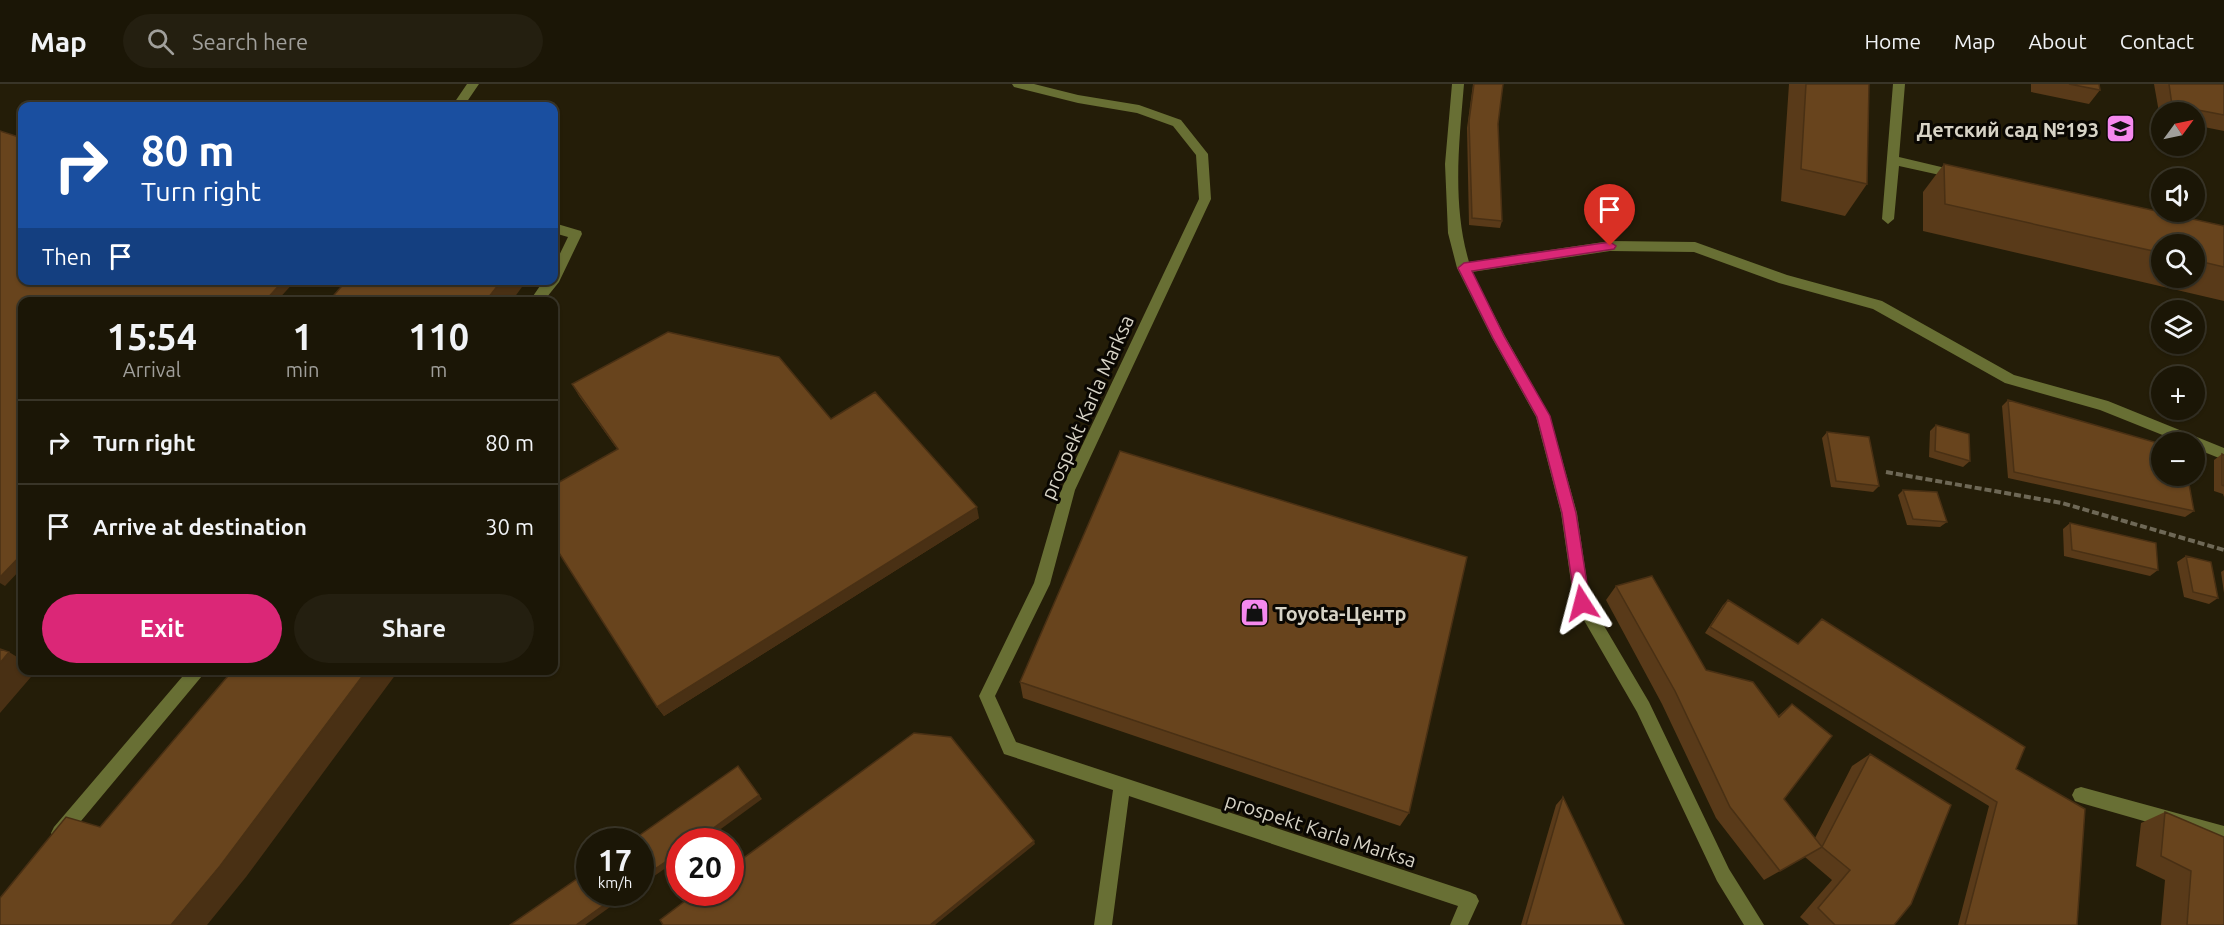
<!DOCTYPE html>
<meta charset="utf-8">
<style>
:root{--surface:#1b1606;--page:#241f10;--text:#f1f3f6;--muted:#a09f9b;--line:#393528;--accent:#db2777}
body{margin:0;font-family:Ubuntu,sans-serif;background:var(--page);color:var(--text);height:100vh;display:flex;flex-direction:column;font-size:22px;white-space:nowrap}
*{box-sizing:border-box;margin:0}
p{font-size:20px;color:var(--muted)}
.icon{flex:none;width:33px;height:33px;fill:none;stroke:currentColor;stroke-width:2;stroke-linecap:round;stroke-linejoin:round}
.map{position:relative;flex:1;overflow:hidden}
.details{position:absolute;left:18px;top:213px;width:540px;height:378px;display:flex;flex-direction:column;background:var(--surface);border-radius:12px;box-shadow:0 2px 4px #0004,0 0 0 2px var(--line)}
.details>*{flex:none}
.banner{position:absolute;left:18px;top:18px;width:540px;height:183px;border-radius:12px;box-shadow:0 2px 4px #0004,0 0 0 2px var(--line);background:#1a4fa0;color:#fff;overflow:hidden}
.needle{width:39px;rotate:57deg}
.buttons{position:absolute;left:2151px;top:18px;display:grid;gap:12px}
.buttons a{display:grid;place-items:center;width:54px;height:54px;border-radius:50%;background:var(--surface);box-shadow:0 2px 4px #0004,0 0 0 2px var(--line);font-size:30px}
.speed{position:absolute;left:576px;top:744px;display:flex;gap:12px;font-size:30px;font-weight:700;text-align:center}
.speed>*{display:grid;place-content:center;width:78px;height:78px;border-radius:50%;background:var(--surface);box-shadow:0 2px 4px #0004,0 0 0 2px var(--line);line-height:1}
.speed small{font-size:15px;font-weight:400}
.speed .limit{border:9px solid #d22;background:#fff;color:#111}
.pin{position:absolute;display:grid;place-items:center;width:51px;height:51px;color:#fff;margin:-62px -26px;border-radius:50% 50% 50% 0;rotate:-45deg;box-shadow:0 0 6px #0007}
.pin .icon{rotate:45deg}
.me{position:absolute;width:66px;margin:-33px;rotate:351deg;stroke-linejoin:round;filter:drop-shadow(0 0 4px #0008)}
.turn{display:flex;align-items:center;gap:21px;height:126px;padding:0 24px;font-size:27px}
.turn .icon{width:78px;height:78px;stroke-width:2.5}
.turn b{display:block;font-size:42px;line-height:51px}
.then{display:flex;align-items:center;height:57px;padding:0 24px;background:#0003;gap:12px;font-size:22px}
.eta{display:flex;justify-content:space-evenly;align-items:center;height:102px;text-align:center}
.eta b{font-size:36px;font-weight:700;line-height:42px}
.action{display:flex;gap:12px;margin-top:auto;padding:12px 24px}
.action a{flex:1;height:69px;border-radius:36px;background:var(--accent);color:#fff;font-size:24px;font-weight:700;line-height:69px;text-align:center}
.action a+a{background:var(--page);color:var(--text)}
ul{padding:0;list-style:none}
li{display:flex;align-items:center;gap:18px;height:84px;padding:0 24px;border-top:2px solid var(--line)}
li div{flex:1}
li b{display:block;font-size:22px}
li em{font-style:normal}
header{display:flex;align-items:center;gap:36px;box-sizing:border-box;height:84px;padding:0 30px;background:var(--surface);border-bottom:2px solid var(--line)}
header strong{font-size:28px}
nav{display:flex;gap:33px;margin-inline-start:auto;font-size:21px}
.search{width:420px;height:54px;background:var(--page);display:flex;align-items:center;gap:15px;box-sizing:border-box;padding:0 21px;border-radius:33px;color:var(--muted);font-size:22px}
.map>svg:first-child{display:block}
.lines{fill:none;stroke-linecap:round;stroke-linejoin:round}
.path{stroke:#6e6856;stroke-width:4;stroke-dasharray:7 3;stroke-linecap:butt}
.minor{fill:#686f34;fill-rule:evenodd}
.wall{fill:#593a19;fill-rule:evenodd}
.shaded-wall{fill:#493014}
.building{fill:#68441d;stroke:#493014;stroke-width:1.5}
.route{fill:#db2777;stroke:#8e194d;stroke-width:1.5}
.labels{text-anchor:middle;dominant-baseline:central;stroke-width:6;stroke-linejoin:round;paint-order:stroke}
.poi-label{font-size:20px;font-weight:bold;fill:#d7d3c6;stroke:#0a0702;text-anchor:end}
.street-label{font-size:20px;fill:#d7d3c6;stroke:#0a0702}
</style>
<header>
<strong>Map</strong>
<div class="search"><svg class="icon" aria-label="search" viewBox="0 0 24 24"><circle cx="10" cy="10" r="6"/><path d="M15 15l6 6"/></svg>Search here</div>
<nav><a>Home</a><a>Map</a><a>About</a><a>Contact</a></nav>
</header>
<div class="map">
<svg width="2224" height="841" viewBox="0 0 2224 841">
<rect width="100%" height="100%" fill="#241d08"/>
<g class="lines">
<path class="path" d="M1886,388l176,31 162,47"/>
<path class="minor" d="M467,0h12l-15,22h-12z
M1012,0h22l44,11 61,10 42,15 27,34 3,45 -136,291 -25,94 -55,112 21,46 454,150 6,3 3,6 -11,24h-18l8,-19 -329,-110 -17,129h-18l19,-135 -109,-36 -25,-58 55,-113 27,-93 138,-291 -3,-44 -23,-29 -36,-13 -59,-10 -64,-16z
M1452,0h12c-5,60 -12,120 5,178l141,-21 85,1 92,33 95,26 132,74 94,26 116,47v12l-30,-12v-6h-14l-80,-32 -95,-27 -132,-74 -94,-26 -85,-31 -84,-1 -138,21 33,64 45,80 27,97 13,89 59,100 80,167 35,56h-20l-27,-44 -80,-169 -63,-109 -13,-90 -25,-96 -44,-79 -35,-70 -9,-35 -3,-69z
M1893,0h12l-6,73 59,14 6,4 -6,4 -59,-13 -5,53 -6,5 -6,-5z
M554,139l27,8 1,3 -23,48 -16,20h-14l15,-22h10v-14l14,-29 -14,-4z
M188,586h19l-141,169 -6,3 -6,-3 -3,-6 3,-6z
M2081,703l143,39v18l-143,-41 -6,-2 -3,-6 3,-6z"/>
</g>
<path class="wall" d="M1473,0h30l-5,40 4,97 -2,7 -31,-3 -2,-97z
M1789,0h80l-2,100 -22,32 -64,-15z
M2031,0h68l1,6 -11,14 -58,-12z
M2154,0h70v47l-30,-6v-13h-32v7l-2,-1z
M1944,80l280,62v75l-301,-70v-39zM2162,160h32v34h-32z
M572,300l259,35 148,99 -315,198 -7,-9 -40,-258 -38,-53z
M2008,316l159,78 27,33 -9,6 -177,-39 -6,-72z
M1936,341l34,36 -7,6 -34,-10 1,-26z
M1827,348l52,54 -6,6 -42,-5 -9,-49z
M2222,370l2,1v42l-1,-3 -9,-3v-31z
M1903,406l44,32 -7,5 -33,-2 -9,-30z
M2070,439l88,47 -8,6 -86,-20 -1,-27z
M2186,472l32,42 -9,6 -25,-7 -7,-35z
M2224,486v23l-3,-21z
M1616,502l90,84 72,46 14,-12 -8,95 31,39 37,-72 18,-12 24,171h-85l-9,-8 32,-37 -27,-23 -41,23 -48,-62 -54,-114 -56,-104z
M1728,516l69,43 219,126 61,156h-119l31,-119 -284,-173 18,-28z
M1020,598l389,131 -9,13 -377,-128z
M1563,713l61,128h-103l35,-120z
M2165,728l59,113h-63l4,-45 -29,-14 5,-43z"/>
<path class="shaded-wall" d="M284,196h12l-20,22h-12z
M502,196h17l3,7 -11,15h-26z
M977,423l2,11 -315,198 -7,-9z
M22,470v14l-17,18 -5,-3v-6z
M9,568l13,8v10h15l-37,43v-50z
M367,586h32l-153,207 -39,48h-36z
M738,682l24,33 -59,43h-9z
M1034,757l1,3 -100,81h-5z
M680,768v6l-40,28v-7z
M622,808h9l-46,33h-9z"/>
<path class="building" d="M1474,0h29l-5,40 4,97 -30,-3 -3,-97z
M1806,0h63l-2,100 -66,-15z
M2069,0h30l1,6z
M2169,0h55v31l-52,-10z
M0,47l22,7v142h262l-20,22h-242v252l-22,23z
M1944,80l280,62v41l-30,-7v-16h-32v9l-217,-49z
M347,196h155l-17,22h-157z
M668,248l111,25 52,62 44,-27 102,115 -320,200 -103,-162v-60l64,-36 -46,-65z
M2008,316l153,44 1,32h5v2l22,6 5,27 -180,-39z
M1936,341l33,9 1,27 -35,-10z
M1827,348l42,5 10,49 -43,-5z
M1120,367l347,106 -58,256 -389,-131z
M2222,370l2,1v31l-2,-1z
M1903,406l34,2 10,30 -34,-3z
M2070,439l86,20 2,27 -86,-20z
M2186,472l25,6 7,36 -25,-6z
M1652,492l54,94 47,12 26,35 13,-13 40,32 -48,63 38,48 -42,24 -50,-64 -55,-116 -59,-105z
M1728,516l70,44 24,-25 203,128 -9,22 69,40 -8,116h-112l32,-123 -287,-175z
M0,565l9,3 -9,11z
M233,586h134l-147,196 -49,59h-171v-27l66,-81 34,10z
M914,649l37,4 83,104 -104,84h-267l-3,-5 37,-28h33v-24z
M1870,670l81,51 -40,99 -17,21h-59l-17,-17 32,-38 -28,-23z
M738,682l21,29 -65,47h-14v10l-40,27v-37h-10z
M1563,713l61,128h-98z
M2165,728l59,25v88h-37l4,-54 -30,-15z
M590,786v22h32l-46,33h-66z"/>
<path class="route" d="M1610,158l6,4 -2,3 -142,22 32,65 46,80 26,97 14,90 -3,4 -5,2 -5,-2 -2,-4 -13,-90 -25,-96 -44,-79 -35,-70 6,-5z"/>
<defs>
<symbol id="school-square" viewBox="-11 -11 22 22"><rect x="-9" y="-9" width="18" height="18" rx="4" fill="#f589ee" stroke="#0a0702"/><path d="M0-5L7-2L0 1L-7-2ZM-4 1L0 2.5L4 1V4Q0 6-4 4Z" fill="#111"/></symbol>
<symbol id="shop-square" viewBox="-11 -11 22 22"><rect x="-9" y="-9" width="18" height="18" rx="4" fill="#f589ee" stroke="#0a0702"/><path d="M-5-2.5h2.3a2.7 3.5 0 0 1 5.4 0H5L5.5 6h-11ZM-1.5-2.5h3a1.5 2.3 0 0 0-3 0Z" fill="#111"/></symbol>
</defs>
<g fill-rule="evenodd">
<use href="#school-square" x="2104" y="28" width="33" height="33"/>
<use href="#shop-square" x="1238" y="512" width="33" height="33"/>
</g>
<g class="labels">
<g class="poi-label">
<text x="2099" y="45">Детский сад №193</text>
<text x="1275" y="529" text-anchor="start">Toyota-Центр</text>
</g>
<g class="street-label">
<text transform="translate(1087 323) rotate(-66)">prospekt Karla Marksa</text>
<text transform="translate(1321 746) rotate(18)">prospekt Karla Marksa</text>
</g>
</g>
</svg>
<div class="buttons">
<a><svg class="needle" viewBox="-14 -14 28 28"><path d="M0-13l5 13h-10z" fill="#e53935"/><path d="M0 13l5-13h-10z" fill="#a09f9b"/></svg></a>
<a><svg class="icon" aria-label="sound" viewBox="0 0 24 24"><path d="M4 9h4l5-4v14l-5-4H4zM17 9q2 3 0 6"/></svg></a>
<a><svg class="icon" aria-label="search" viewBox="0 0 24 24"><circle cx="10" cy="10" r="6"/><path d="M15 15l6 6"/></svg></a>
<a><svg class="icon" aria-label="layers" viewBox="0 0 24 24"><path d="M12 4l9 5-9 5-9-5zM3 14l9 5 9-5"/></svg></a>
<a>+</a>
<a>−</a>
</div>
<div class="speed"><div>17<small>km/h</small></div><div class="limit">20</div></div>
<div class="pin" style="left:1610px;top:162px;background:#d93025"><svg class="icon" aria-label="arrive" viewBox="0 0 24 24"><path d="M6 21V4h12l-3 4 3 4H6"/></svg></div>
<svg class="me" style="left:1582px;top:519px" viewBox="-20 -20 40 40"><path d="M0-17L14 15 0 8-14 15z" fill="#db2777" stroke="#fff" stroke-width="4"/></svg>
<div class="banner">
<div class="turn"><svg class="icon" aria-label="right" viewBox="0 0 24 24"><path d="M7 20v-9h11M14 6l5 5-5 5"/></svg><div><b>80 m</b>Turn right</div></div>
<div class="then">Then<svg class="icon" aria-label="arrive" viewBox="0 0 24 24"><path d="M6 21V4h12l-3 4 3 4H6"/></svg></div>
</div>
<section class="details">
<div class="eta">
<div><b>15:54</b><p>Arrival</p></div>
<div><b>1</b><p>min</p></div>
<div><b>110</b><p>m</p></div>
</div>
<ul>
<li><svg class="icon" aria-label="right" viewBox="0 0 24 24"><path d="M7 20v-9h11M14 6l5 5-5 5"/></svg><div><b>Turn right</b></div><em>80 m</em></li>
<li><svg class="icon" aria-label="arrive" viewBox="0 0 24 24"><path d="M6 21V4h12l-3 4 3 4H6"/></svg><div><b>Arrive at destination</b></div><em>30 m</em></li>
</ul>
<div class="action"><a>Exit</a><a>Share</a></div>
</section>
</div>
